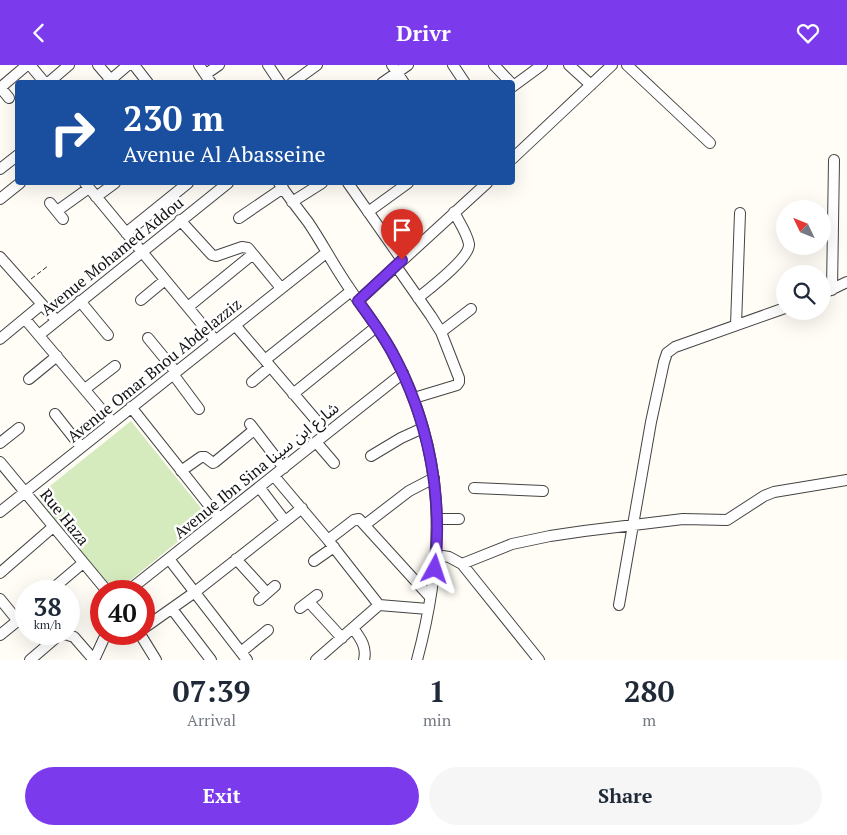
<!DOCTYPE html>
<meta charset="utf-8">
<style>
:root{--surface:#fff;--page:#f6f6f7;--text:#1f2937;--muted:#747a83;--accent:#7c3aed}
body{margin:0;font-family:"PT Serif","Noto Sans Arabic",serif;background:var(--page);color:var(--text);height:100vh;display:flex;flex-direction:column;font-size:19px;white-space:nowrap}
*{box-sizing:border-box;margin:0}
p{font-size:16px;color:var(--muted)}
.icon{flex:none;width:28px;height:28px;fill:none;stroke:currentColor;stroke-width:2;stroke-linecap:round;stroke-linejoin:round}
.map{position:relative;height:595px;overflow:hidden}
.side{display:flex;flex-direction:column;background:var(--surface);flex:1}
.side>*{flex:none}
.top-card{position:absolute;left:15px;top:15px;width:500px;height:105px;border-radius:5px;box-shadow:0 5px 20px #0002;background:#1a4fa0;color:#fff;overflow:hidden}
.needle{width:32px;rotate:313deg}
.controls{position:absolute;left:776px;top:135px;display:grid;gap:10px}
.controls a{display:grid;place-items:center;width:55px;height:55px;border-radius:50%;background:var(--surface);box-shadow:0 5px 20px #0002;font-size:25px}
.speed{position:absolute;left:15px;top:515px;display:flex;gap:10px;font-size:25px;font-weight:700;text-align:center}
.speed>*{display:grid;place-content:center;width:65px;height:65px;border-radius:50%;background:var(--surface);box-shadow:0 5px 20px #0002;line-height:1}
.speed small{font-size:12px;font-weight:400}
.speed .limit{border:8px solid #d22;background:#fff;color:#111}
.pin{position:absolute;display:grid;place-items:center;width:42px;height:42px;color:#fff;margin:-51px -21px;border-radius:50% 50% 50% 0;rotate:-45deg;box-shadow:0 0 5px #0007}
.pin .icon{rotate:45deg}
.me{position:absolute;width:55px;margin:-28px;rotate:5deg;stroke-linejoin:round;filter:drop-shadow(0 0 4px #0008)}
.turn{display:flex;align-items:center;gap:18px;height:105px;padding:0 25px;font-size:22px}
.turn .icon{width:65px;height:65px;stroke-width:2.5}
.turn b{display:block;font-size:35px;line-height:42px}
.eta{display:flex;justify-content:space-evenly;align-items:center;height:85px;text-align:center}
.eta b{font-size:30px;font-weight:700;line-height:35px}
.cta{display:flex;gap:10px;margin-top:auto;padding:10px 25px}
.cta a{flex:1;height:58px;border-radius:30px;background:var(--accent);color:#fff;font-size:20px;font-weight:700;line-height:58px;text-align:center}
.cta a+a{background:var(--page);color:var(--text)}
header{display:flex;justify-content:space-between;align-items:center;height:65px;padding:0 25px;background:var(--accent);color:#fff;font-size:22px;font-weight:700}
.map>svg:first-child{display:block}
.green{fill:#d5ebbd}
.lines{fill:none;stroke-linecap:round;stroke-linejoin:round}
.minor-casing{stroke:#444;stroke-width:12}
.path{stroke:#333;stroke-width:1;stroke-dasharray:5 2.5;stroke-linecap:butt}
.minor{stroke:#fff;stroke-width:10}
.route-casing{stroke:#51269a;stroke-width:12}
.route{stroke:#7c3aed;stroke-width:9}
.labels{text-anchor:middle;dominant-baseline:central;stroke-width:5;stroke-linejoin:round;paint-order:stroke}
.street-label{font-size:16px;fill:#111;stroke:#fff}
</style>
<header><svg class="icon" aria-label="back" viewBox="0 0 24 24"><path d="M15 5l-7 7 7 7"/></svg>Drivr<svg class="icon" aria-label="heart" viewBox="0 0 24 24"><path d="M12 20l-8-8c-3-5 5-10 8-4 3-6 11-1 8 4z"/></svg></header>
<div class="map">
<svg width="847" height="595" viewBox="0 0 847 595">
<rect width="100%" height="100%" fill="#fffdf5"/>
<path class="green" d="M131,356l77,96 -91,74h-6l-76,-93z"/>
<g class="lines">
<defs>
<path id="minor" d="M30,0l15,18
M98,0l13,15
M134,0l14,18
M199,0l12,18
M268,0l12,18
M392,0l12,18
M453,0l12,18
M494,0l17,18
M569,0l22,20
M627,0l83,78
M206,9l13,-9
M48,18l21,-18
M107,18l21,-18
M292,18l25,-18
M382,18l26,-18
M0,22l9,11
M512,22l30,-22
M0,23l27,-23
M512,94l100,-94
M0,104l18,-14
M85,118l130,157
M279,118c9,13 19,26 29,39 15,22 27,46 42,67 14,21 30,41 42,63 55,101 54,200 25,308
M348,118l54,77
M96,132l19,-14
M0,134l20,-16
M292,137l30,-19
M50,138l13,16
M57,146l32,-23
M368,147l40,-29
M239,153l44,-30
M180,155l32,35 4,1 26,-9 6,1 5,6
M126,168l62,-50
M0,192l56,63
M396,201l35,50 10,16 18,46v4l-2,3 -43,13
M832,225l2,-130
M822,229l25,-12
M418,233c11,-9 52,-40 51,-54 -2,-11 -10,-22 -15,-32
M141,235l24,-20
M80,236l28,34
M358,236l129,-118
M188,242l65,-53 28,34
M25,254l87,103
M235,260l92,108
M736,260l4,-112
M441,267l30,-23
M39,270l189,-152
M148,273l28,34
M0,274l41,-34
M265,295l86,-69
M173,309l26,35
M29,314l28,-23
M252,317l18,-15
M85,324l30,-23
M293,329l83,-67
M131,342l88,111
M55,349l26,33
M250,359l34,44
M316,377l18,21
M0,378l19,-15
M371,391l30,-18 22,-10
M0,397l107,129
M181,406l20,-14h4l8,6 2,-1 39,-32
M274,411l54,64 51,65 49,4
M259,422l26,34
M474,423l69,3
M0,447l326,-259
M437,454h22
M366,459l43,-33 25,-13
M328,475l26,-20 5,-1 71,78
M436,490l13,2 13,7 77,96
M169,494l78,101
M236,494l31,34
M314,496l20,-14
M462,499l50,-20 38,-8 34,-5 99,-12 44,1 37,-24 10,-4 73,-12
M0,508l53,-46
M57,520l26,-22
M128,526l275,-218
M0,534l18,22
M259,535l16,-14
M309,537l33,36
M619,540l32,-183 13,-60 3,-9 8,-6 110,-39
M300,543l17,-13
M172,544l39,51
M144,563l51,-36 107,-84
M353,563c8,11 14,19 11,32
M65,569l9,3 20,23
M140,569l16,26
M0,570l26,-21
M241,587l27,-22
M30,595l28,-24 5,-2
M94,595l12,-26
M316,595l63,-55"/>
</defs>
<use href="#minor" class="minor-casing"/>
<path class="path" d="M31,214l17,-13"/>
<use href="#minor" class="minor"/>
</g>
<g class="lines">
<defs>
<path id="route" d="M402,195l-44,41c12,16 24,33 34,51 36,66 51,142 43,217"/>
</defs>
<use href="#route" class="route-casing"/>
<use href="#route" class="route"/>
</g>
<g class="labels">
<g class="street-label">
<text transform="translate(112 191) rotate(-39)">Avenue Mohamed Addou</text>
<text transform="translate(154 305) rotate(-39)">Avenue Omar Bnou Abdelazziz</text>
<text transform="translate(256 405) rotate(-39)">Avenue Ibn Sina شارع ابن سينا</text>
<text transform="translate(65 452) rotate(51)">Rue Haza</text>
</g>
</g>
</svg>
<div class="controls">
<a><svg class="needle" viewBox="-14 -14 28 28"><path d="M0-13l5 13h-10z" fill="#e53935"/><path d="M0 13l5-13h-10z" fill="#747a83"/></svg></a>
<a><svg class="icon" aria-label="search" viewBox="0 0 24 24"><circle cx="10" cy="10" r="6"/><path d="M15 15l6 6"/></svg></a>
</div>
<div class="speed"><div>38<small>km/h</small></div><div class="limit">40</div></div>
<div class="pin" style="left:402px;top:195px;background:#d93025"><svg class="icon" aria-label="arrive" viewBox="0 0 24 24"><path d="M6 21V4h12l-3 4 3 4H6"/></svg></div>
<svg class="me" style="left:435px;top:504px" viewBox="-20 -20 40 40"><path d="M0-17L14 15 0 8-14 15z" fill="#7c3aed" stroke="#fff" stroke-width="4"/></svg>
<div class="top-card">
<div class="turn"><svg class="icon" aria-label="right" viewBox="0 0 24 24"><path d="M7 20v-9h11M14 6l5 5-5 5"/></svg><div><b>230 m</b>Avenue Al Abasseine</div></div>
</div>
</div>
<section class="side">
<div class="eta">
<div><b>07:39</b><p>Arrival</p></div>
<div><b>1</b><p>min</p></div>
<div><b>280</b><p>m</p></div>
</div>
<div class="cta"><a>Exit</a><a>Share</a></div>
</section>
